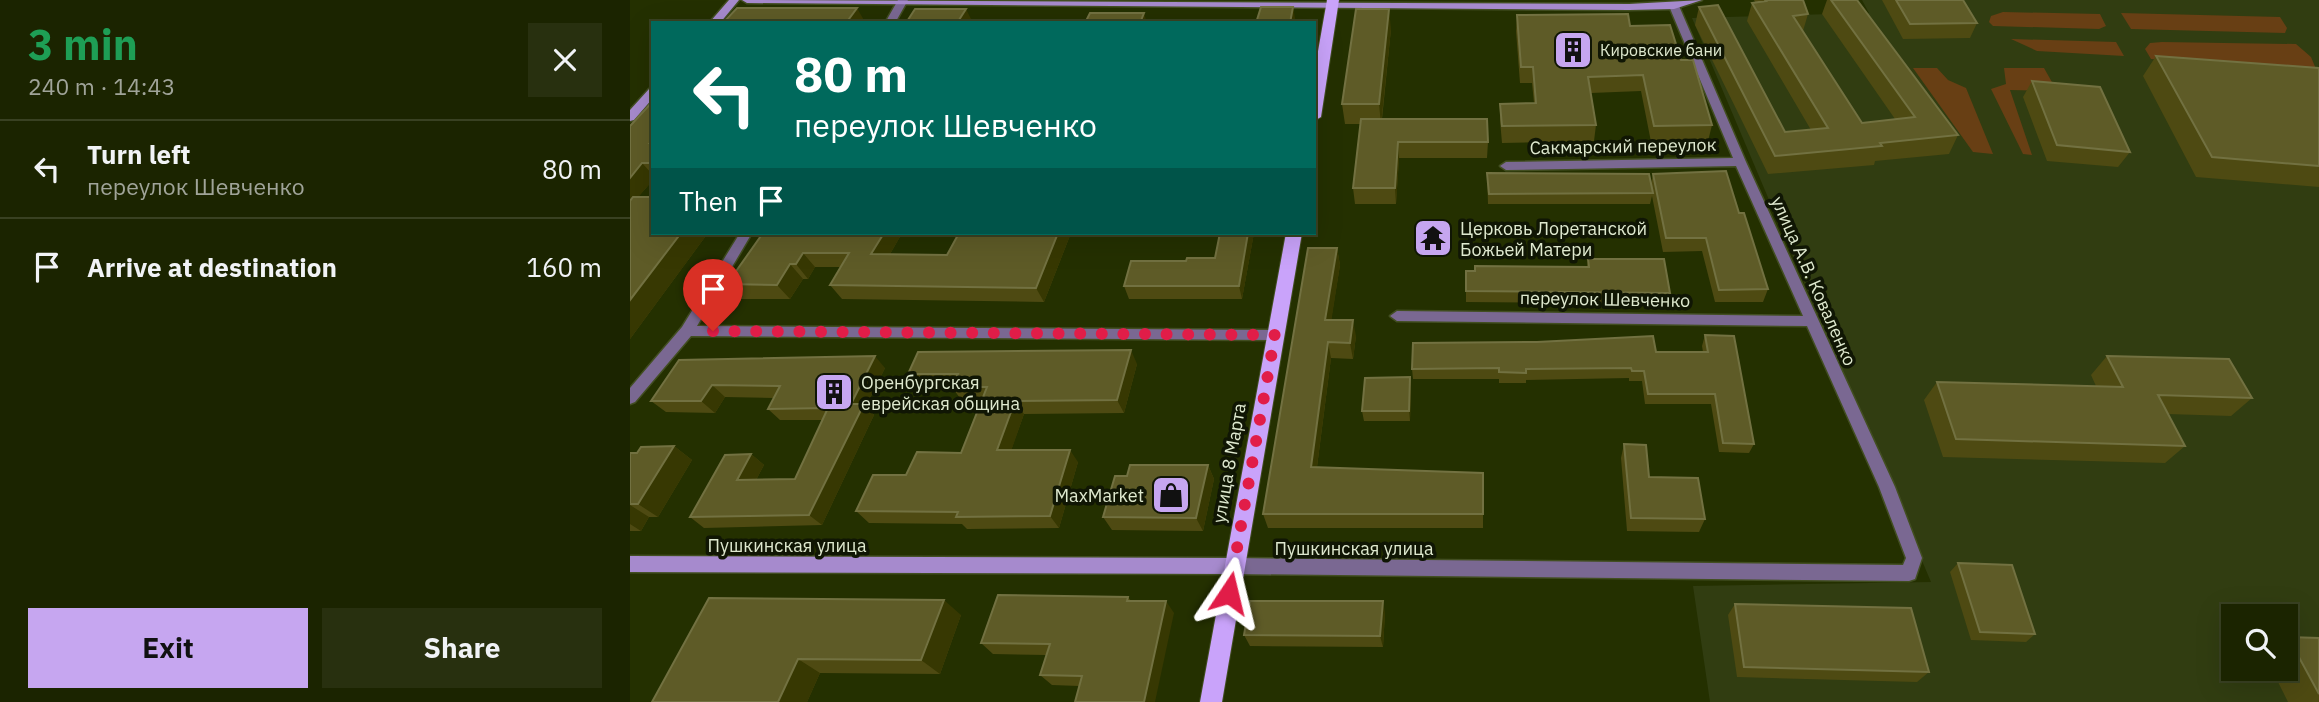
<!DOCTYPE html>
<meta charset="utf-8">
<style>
:root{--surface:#1b2400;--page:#28300f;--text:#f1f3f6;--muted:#a0a499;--line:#394122;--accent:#c6a6f0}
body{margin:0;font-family:"IBM Plex Sans",sans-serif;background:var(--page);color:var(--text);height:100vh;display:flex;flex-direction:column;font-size:26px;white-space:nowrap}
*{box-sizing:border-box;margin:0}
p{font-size:23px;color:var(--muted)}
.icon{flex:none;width:38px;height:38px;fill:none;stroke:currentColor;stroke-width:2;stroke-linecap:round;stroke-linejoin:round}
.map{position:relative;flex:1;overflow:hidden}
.sheet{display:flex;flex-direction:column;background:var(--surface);width:630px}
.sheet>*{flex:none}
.hud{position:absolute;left:21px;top:21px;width:665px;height:214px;border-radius:0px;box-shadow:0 7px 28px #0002,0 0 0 2px var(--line);background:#00695c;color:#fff;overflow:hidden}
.controls{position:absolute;left:1591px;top:604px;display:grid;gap:14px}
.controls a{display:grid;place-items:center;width:77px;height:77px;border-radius:0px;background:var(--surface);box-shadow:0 7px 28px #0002,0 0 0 2px var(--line);font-size:35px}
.pin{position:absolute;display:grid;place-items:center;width:60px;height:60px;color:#fff;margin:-72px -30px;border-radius:50% 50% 50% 0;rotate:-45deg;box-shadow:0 0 7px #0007}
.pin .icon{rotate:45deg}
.me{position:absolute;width:77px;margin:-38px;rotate:10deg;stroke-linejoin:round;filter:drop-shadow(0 0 5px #0008)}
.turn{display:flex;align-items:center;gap:24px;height:147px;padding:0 28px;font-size:32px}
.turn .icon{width:91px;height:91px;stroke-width:2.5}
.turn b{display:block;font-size:49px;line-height:60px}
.then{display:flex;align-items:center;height:66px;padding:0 28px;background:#0003;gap:14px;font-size:26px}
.round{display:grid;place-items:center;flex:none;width:74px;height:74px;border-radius:0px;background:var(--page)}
.overview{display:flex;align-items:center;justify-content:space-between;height:119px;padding:0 28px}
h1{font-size:42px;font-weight:700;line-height:52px;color:#1e9e55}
.cta{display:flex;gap:14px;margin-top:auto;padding:14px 28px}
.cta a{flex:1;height:80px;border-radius:0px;background:var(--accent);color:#111;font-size:28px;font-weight:700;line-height:80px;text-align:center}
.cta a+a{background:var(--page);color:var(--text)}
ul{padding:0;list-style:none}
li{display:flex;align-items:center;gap:21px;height:98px;padding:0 28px;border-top:2px solid var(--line)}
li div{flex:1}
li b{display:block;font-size:26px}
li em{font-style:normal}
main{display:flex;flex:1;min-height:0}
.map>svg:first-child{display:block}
.built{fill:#313d11;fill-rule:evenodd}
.green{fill:#683f14}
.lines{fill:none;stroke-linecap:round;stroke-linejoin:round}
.minor-casing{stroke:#424e21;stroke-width:3}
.secondary-casing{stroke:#424e21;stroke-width:3}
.primary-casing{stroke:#424e21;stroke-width:2}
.minor{fill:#7a6892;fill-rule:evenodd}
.secondary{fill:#a68acd;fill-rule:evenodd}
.primary{fill:#c9a3fa;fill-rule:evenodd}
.wall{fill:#4e4a12}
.shaded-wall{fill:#373802}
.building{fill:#5e5b27;stroke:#727141;stroke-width:2}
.route{stroke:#e11d48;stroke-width:12;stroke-dasharray:0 21.6}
.labels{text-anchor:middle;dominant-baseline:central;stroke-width:7;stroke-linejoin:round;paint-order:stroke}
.far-poi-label{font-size:16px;fill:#dfe9cf;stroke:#101604;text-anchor:start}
.street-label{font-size:18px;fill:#dfe9cf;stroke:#101604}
.poi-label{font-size:18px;fill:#dfe9cf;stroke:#101604;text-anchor:start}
</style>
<main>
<section class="sheet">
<div class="overview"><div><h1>3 min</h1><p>240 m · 14:43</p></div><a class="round"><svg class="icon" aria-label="close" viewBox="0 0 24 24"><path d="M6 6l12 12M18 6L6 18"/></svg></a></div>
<ul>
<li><svg class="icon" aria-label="left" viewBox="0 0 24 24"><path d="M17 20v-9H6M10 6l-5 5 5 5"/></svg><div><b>Turn left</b><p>переулок Шевченко</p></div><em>80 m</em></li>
<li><svg class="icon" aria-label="arrive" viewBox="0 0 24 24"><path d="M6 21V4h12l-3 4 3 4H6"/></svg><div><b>Arrive at destination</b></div><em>160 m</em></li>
</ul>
<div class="cta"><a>Exit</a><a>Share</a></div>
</section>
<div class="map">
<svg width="1689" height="702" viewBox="0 0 1689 702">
<rect width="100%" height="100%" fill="#243000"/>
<path class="built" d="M1232,0h457v702h-609l-17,-116 238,-4 -239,-564 177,-5zM1603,616h53v52h-53z"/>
<path class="green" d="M1373,12l97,2 6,12 -7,3 -106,-3 -4,-4 2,-6z
M1491,13l159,4 7,11 -2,5 -154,-4z
M1381,39l105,3 8,14 -87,-5z
M1532,42l134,2 15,13 5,12 -165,-10 -6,-10 5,-6z
M1283,68h24l11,12 18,8 27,66 -20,-2z
M1374,68h40l13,23 -47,-1 22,65 -9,-1 -32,-65 15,-5z"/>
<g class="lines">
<defs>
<path id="minor" d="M268,0h10l-13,23h-10z
M1041,4l8,2 67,156 149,325 27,71 -7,21 -6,2 -675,-7 -6,-3 -2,-5 2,-5 6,-3 669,7 3,-7 -27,-71 -72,-161 -410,-5 -7,-5 7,-5 406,5 -67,-150 -230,4 -6,-4 6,-4 227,-4 -64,-152z
M110,233h12l-55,93 578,4 5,1 2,4 -2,4 -5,1 -584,-4 -56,66 -5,2v-16l52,-61z"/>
<path id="secondary" d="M99,0h10l-19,23h-11z
M112,0l887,4 73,-4 -28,9 -45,1 -882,-7z
M23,88v10l-19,22 -4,1v-11l19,-21z
M0,556l604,2 6,3 2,5 -2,5 -6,3 -604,-2z"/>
<path id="primary" d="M697,0h12l-18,117 -7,4v-47z
M656,233h16l-80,469h-22z"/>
</defs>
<use href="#minor" class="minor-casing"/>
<use href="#secondary" class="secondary-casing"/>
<use href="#primary" class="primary-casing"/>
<use href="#minor" class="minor"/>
<use href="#secondary" class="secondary"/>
<use href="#primary" class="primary"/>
</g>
<path class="wall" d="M1124,0h49l5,14 -5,17 59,92 33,-4 -73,-105 5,-14h30l101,135 -9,19 -74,7 -1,4 -106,9 -73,-149 4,-18 86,125 26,-2 -64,-109 5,-18 3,-1z
M1252,0h81l14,23 -7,15 -67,1z
M887,15l113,11 51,34 31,65 -4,16 -57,1 -10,-51 -50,2 5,32 -2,16 -92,2 -2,-23v-16l34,-1 -2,-20h-12l-4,-52z
M761,29l-9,90 106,23 -1,16h-88l-3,46h-41l-2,-16 7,-64h-15l-3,-20z
M1526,56l163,12v119l-123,-10 -53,-101z
M1402,81l98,71 -12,15 -71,-6 -24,-64z
M23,101v79l-15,17 15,36h55l-78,106v-213z
M857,173l164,11 2,-10 86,39 29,76 -5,13h-48l-13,-51 -39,1 -11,-56 -2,8h-162z
M133,233h137l1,2 -11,19 57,1 124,-22 -27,69 -202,-3 -12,-14 11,-18h-26l-7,12h-5l-13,20h-50l-13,-15z
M624,233l-12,66h-113l-5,-13 62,-25 29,-3z
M707,248l3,17 -9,55 25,16 -3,23 -22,-1 -14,109 166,6v55h-215l-5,-14z
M958,259l82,34 -2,11 -202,-2v-31l121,-4z
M1075,335l49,109 -5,9 -30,-1 -8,-48h-66l-3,-23h-13v-3l-103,2v3h-27v-4h-86l-1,-10 244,-17h47l-1,-6z
M1477,356l145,42 -21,18 -63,-2 17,32 -20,17 -222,-6 -19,-57 13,-18 159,4 -5,-11z
M49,360l206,8 -19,38 8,9 -52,110 -118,3 -14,-11 61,-63 13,11 -8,15 39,-1 28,-59h-43l-12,-11 6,-11 -49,-1 -10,16 -49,-1 -15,-11z
M507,364l-13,49 -100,1 -13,36 67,12 -19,66 -92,1 -5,-5 -93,-1 -13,-12 50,-36 55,-22 21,-53 -20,1 -10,-14 -33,1 -11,-14z
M780,377l1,10 -1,34h-46l-2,-10z
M994,444l25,33 56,42 -6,13 -72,-1 -6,-73z
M44,446l18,14 -34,57h-9l-8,14h-11v-78h7z
M578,465l6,14 -11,52 -91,-1 -9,-13 24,-41z
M1328,563l77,71 -9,8 -55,-2 -21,-68z
M498,597l3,4 43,12 -95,73 -27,-1 -12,-10 6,-20 -53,-1 -12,-11z
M79,598l252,17 -21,59 -120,-1 -13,29z
M1105,604l194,68 -12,10 -180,-5 -9,-62z
M755,613l-2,34 -133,-1 -6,-11z
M1658,637l31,1v64h-31l-17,-34h15v-29z"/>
<path class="shaded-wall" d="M663,7l3,16h-6z
M227,8l8,14 -1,1h-18z
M336,9l7,14h-16z
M759,9l2,20 -10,95 -2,-20z
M514,13l3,10h-7z
M768,142l1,16 -3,46 -1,-16z
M12,163l11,12v5l-21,24 -2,-2v-24z
M51,233h27l-78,106v-39z
M254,233h16l1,2 -19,33 -11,-14z
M428,233h13l-27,69 -8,-14z
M618,233h6l-12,66 -3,-13z
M707,248l3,17 -11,71 -4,-16z
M173,253l12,14 -7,12 -12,-15z
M160,264l13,15 -13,20 -13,-14z
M723,320l3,16 -3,23 -3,-16z
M698,342l3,16 -16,124 -4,-15z
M501,350l6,14 -13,49 -7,-13z
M245,356l10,12 -19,38 8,9 -52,110 -13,-10 42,-111z
M780,377l1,10 -1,34 -1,-10z
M82,385l13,12 -10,16 -14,-12z
M385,401l9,13 -17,49 -10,-13z
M44,446l18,14 -34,57 -20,-13z
M440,450l8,12 -19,66 -9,-12z
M121,454l13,11 -14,26 -13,-11z
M578,465l6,14 -11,52 -7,-13z
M0,505l19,12 -8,14 -11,-7z
M314,600l17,15 -21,59 -19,-14z
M536,601l8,12 -19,89h-11z
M753,601l2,12 -2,34 -3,-11z
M168,659l22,14 -13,29h-29z"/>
<path class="building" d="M1135,0h38l5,14 -15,2 69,107 53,-6 -84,-117h26l101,135 -78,8 2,3 -107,10 -76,-149 19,-2 67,127 43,-4 -76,-125 14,-2z
M1266,0h67l14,23 -67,1z
M631,7h32l-3,16h-34z
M107,8h120l-11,15h-123z
M285,9h51l-9,14h-51z
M726,9h33l-10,95h-37z
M460,13h54l-4,10h-55z
M998,14l2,12 40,-1 11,35h12l19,65 -58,1 -11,-51 -55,2 8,48 -94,1 -2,-22 36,-1 -3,-36h-12l-4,-52z
M1526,56l163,12v98l-107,-9z
M1402,81l68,6 30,65 -73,-7z
M23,101v39l-3,3h3v20h-11l-12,15v-52z
M731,119h126l1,23h-90l-3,46h-42z
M1096,171l13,42h5l24,76 -49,1 -13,-52h-40l-13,-64z
M857,173l162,1 4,19 -164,1z
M3,197h20v36h28l-51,67v-99z
M133,233h121l-13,21 76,1 12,-22h99l-22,55 -206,-3 19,-32h-46l-7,11h-6l-13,21 -50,-1z
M590,233h28l-9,53h-115l7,-25h55l1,-3h28z
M678,248h29l-12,72h28l-3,23 -22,-1 -17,125 172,6v41h-220z
M958,259h76l6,34 -204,-2v-20h9v-5l114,1z
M1075,335l29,1 20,108 -31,-1 -8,-49h-67l-4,-23h-12l-1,-3 -105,1v4l-27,-1v-4l-87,1 1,-26 124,-1 116,-6 3,16h52z
M501,350l-14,50 -102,1 -18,49h73l-20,66 -94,1 2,-5 -102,-1 17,-36h33l11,-23 44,1 26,-66h-35l6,-13h-50l10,-22z
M245,356l-24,48h13l-55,111 -119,2 35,-62 26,-1 -14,26 58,-1 33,-71 -60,1 12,-23 -68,-1 -11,16h-50l28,-41z
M1477,356l122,3 23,39 -94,-3 27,51 -229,-7 -19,-57 186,5z
M780,377l-1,34h-47l3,-33z
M994,444l22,1 3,32 49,1 7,41 -74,-1z
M44,446l-36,58h-8v-51h7l4,-6z
M500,465h78l-12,53 -93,-1 12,-41h12z
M1328,563l54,2 23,69 -55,-2z
M368,595l130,2 -1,4h39l-22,101h-69l7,-26 -42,-1 10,-31 -69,-1z
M79,598l235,2 -23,60 -123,-1 -20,43h-126z
M620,601h133l-3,35 -136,-1z
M1105,604l176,4 18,64 -185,-5z
M1658,637l31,1v56z"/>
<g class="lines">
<path class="route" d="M83,331l562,4 -46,258"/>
</g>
<defs>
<symbol id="building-square" viewBox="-11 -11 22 22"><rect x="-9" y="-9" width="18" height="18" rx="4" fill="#c6a6f0" stroke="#101604"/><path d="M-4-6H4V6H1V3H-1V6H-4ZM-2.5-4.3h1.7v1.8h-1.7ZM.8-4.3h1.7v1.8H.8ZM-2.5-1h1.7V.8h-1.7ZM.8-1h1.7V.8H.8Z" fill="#111"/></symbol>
<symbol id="temple-square" viewBox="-11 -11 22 22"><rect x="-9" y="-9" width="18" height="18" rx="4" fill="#c6a6f0" stroke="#101604"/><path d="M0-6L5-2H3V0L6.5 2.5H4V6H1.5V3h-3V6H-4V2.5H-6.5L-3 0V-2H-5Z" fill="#111"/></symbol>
<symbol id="shop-square" viewBox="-11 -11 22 22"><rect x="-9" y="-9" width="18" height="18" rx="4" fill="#c6a6f0" stroke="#101604"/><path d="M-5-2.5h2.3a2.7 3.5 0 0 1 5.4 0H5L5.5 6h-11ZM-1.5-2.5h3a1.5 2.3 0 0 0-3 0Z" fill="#111"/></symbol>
</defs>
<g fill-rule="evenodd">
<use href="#building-square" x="921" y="28" width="44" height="44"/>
<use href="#temple-square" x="781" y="216" width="44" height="44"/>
<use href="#building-square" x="182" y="370" width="44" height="44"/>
<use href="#shop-square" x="519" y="473" width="44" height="44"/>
</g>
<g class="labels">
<g class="far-poi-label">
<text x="970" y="50">Кировские бани</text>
</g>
<g class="street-label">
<text transform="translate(993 146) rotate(-1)">Сакмарский переулок</text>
<text transform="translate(1184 281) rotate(66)">улица А.В. Коваленко</text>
<text transform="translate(975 299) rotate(1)">переулок Шевченко</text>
<text transform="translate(599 463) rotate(-80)">улица 8 Марта</text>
<text x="157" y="545">Пушкинская улица</text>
<text x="724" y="548">Пушкинская улица</text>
</g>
<g class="poi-label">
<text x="830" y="228">Церковь Лоретанской<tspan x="830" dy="21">Божьей Матери</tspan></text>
<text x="231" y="382">Оренбургская<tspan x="231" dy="21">еврейская община</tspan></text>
<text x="514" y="495" text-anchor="end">MaxMarket</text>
</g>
</g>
</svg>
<div class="controls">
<a><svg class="icon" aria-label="search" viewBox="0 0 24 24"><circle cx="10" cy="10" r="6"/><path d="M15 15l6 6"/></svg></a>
</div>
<div class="pin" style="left:83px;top:331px;background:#d93025"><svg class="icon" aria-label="arrive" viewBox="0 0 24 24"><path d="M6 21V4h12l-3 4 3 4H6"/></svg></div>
<svg class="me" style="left:599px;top:593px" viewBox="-20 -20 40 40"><path d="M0-17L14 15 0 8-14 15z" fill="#e11d48" stroke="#fff" stroke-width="4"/></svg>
<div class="hud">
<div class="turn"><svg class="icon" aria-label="left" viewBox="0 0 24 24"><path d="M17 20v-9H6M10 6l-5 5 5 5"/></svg><div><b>80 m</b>переулок Шевченко</div></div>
<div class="then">Then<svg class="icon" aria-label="arrive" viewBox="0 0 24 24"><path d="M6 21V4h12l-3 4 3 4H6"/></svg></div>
</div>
</div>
</main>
